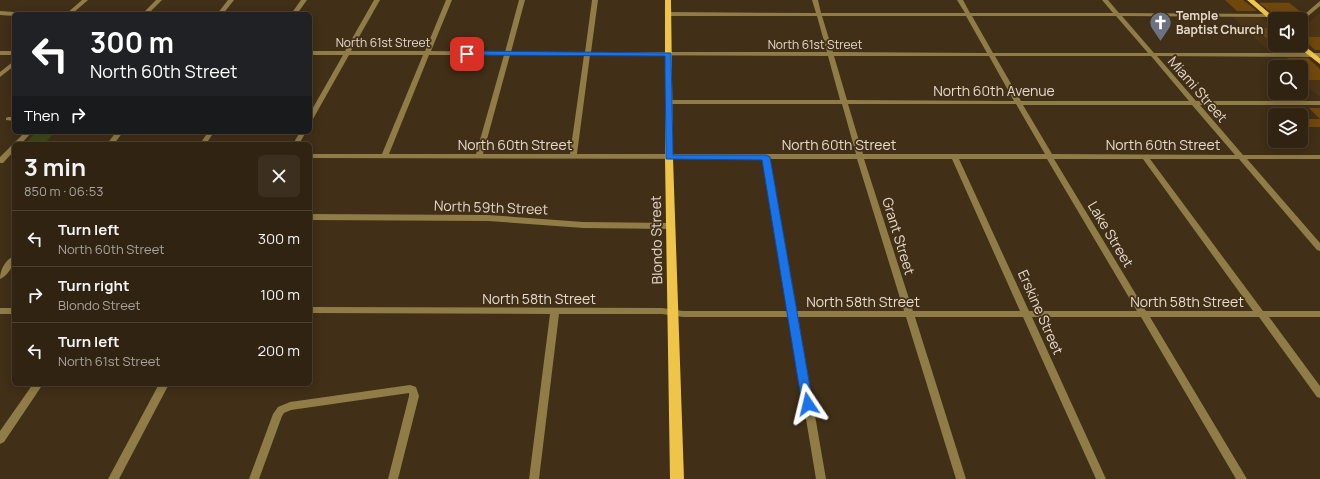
<!DOCTYPE html>
<meta charset="utf-8">
<style>
:root{--surface:#312311;--page:#3d2f1f;--text:#f1f3f6;--muted:#a8a49f;--line:#4c4031}
body{margin:0;font-family:Manrope,sans-serif;background:var(--page);color:var(--text);height:100vh;display:flex;flex-direction:column;font-size:15px;white-space:nowrap}
*{box-sizing:border-box;margin:0}
p{font-size:13px;color:var(--muted)}
.icon{flex:none;width:22px;height:22px;fill:none;stroke:currentColor;stroke-width:2;stroke-linecap:round;stroke-linejoin:round}
.map{position:relative;flex:1;overflow:hidden}
.panel{position:absolute;left:12px;top:142px;width:300px;height:244px;display:flex;flex-direction:column;background:var(--surface);border-radius:6px;box-shadow:0 2px 10px #0003,0 0 0 1px var(--line)}
.panel>*{flex:none}
.hud{position:absolute;left:12px;top:12px;width:300px;height:122px;border-radius:6px;box-shadow:0 2px 10px #0003,0 0 0 1px var(--line);background:#202124;color:#fff;overflow:hidden}
.fabs{position:absolute;left:1268px;top:12px;display:grid;gap:8px}
.fabs a{display:grid;place-items:center;width:40px;height:40px;border-radius:6px;background:var(--surface);box-shadow:0 2px 10px #0003,0 0 0 1px var(--line);font-size:20px}
.pin{position:absolute;display:grid;place-items:center;width:34px;height:34px;color:#fff;margin:-17px;border-radius:8px;box-shadow:0 2px 6px #0006}
.me{position:absolute;width:44px;margin:-22px;rotate:350deg;stroke-linejoin:round;filter:drop-shadow(0 0 3px #0008)}
.turn{display:flex;align-items:center;gap:14px;height:84px;padding:0 12px;font-size:18px}
.turn .icon{width:52px;height:52px;stroke-width:2.5}
.turn b{display:block;font-size:28px;line-height:34px}
.then{display:flex;align-items:center;height:38px;padding:0 12px;background:#0003;gap:8px;font-size:15px}
.round{display:grid;place-items:center;flex:none;width:42px;height:42px;border-radius:6px;background:var(--page)}
.headline{display:flex;align-items:center;justify-content:space-between;height:68px;padding:0 12px}
h1{font-size:24px;font-weight:700;line-height:30px}
ul{padding:0;list-style:none}
li{display:flex;align-items:center;gap:12px;height:56px;padding:0 12px;border-top:1px solid var(--line)}
li div{flex:1}
li b{display:block;font-size:15px}
li em{font-style:normal}
.map>svg:first-child{display:block}
.built{fill:#4c3516}
.green{fill:#3f4b15}
.building{fill:#70480d}
.lines{fill:none;stroke-linecap:round;stroke-linejoin:round}
.minor{fill:#907c46;fill-rule:evenodd}
.major{fill:#eec449;fill-rule:evenodd}
.route{fill:#1a73e8;stroke:#114b97}
.labels{text-anchor:middle;dominant-baseline:central;stroke-width:3.5;stroke-linejoin:round;paint-order:stroke}
.far-poi-label{font-size:12px;font-weight:bold;fill:#e6dacc;stroke:#412f17;text-anchor:start}
.far-street-label{font-size:12px;fill:#e6dacc;stroke:#412f17}
.street-label{font-size:14px;fill:#e6dacc;stroke:#412f17}
</style>
<div class="map">
<svg width="1320" height="479" viewBox="0 0 1320 479">
<rect width="100%" height="100%" fill="#412f17"/>
<path class="built" d="M1259,2h30l11,9 -9,8h-13z
M1320,13v37h-5l-14,-12v-9z
M1232,17h29l14,12v16h18l6,6h-30z
M1276,58h31l13,11v28l-19,-16v-14h-15z"/>
<path class="green" d="M36,132h19l-11,12h-19z"/>
<path class="building" d="M1225,0h18l14,11h-20z
M1259,3h30l12,9h-30z
M1255,28h18l2,2v15h18l7,7 -24,-2 -6,-5h4z
M1301,37h19v13h-5z
M1287,58h21l12,11v11h-13l-3,-3h-3v-13h-8z
M1309,108h11v19h-19v-8h19z"/>
<g class="lines">
<path class="minor" d="M82,0h6l-16,14h-6z
M156,0h6l-14,14h-6z
M228,0h6l-11,14h-6z
M301,0h6l-10,14h-6z
M374,0h6l-29,51h74l21,-51h6l-21,51 74,1 14,-52h6l-14,52h74l7,-52h6l-7,52h236l-10,-36h-149l-3,-2 3,-2 148,1 -4,-13h6l3,13h144l-8,-13h6l7,13h143l-11,-13h6l11,13 150,1v2l-2,1 -145,-1 32,37h166v4l-163,-1 39,45h124v4h-120l43,50h77v4h-73l73,84v8l-3,-1 -78,-91h-89l113,152h57v6h-51l51,69v12l-3,-1 -58,-80h-109l97,162h-11l-95,-162h-109l74,162h-10l-73,-162h-108l51,162h-10l-50,-162h-108l28,162h-10l-27,-162h-106l-21,-3h-103l-20,165h-10l21,-165 -240,-1v-6l352,1 21,3h105l-25,-152 -453,-1v-4h72l41,-99h-74l-36,64 -3,2v-8l33,-58h-33v-4h35zM822,16h144l21,37 -154,-1zM972,16h144l32,37h-155zM429,55h75l-28,99h-87zM510,55h74l-14,99h-87zM590,55l238,1 12,44h-171l-3,2 3,2h173l14,50h-279zM834,56h155l25,45 -167,-1zM995,56h156l38,45h-168zM848,104h168l29,50h-182zM1023,105h169l43,50 -183,-1zM770,159h87l47,152h-107zM864,159h88l68,152h-107zM959,159h88l90,152h-108zM1054,159h89l110,152h-107z
M1320,1v5l-19,16v-3h-2z
M0,11l14,1 3,2h-3v2l-14,-1z
M0,51h14v4h-14z
M14,61v5l-14,11v-5z
M8,117h6v4l-8,-1v-2z
M25,132h7l-11,12 -7,1 1,-3z
M116,132h7l-9,12h-7z
M208,132h6l-8,12h-6z
M300,132h6l-7,12h-6z
M12,145h2v6l-11,12h-3v-6z
M310,214l178,1 95,7 88,1 4,3 -4,3 -88,-1 -95,-7 -178,-1z
M14,256c0,9 -5,19 -14,23 0,-9 5,-19 14,-23z
M0,308h14v6h-14z
M33,384h10l-39,58 -4,2v-13z
M159,384h10l-50,95h-11z
M410,385l6,2 3,9 -21,83h-10l21,-83v-3l-118,17 -7,3 -2,3 -23,63h-10l24,-65 5,-7 12,-5z"/>
<path class="major" d="M665,0h6l2,158 11,321h-14l-5,-321z
M1247,0h7l22,19 -1,5z
M1301,43l19,15v6l-22,-17 -1,-2h4z"/>
</g>
<path class="route" d="M467,51l204,2 2,102h93l4,2 43,247 -1,3 -4,2 -4,-2 -2,-3 -40,-244 -96,-1 -1,-103 -200,-1 -1,-1z"/>
<defs>
<symbol id="church-pin" viewBox="-11 -11 22 30"><path d="M0 17L-7.5 6A9.5 9.5 0 1 1 7.5 6Z" fill="#6b7280" stroke="#412f17"/><path d="M-1.2-6h2.4v3.5h3.3v2.4h-3.3V6h-2.4V-.1h-3.3v-2.4h3.3Z" fill="#fff"/></symbol>
</defs>
<g fill-rule="evenodd">
<use href="#church-pin" x="1148" y="10" width="25" height="34"/>
</g>
<g class="labels">
<g class="far-poi-label">
<text x="1176" y="15">Temple<tspan x="1176" dy="14">Baptist Church</tspan></text>
</g>
<g class="far-street-label">
<text x="383" y="42">North 61st Street</text>
<text x="815" y="44">North 61st Street</text>
</g>
<g class="street-label">
<text transform="translate(1198 89) rotate(49)">Miami Street</text>
<text x="994" y="90">North 60th Avenue</text>
<text x="515" y="144">North 60th Street</text>
<text x="839" y="144">North 60th Street</text>
<text x="1163" y="144">North 60th Street</text>
<text transform="translate(491 207) rotate(2)">North 59th Street</text>
<text transform="translate(1111 234) rotate(59)">Lake Street</text>
<text transform="translate(899 236) rotate(73)">Grant Street</text>
<text transform="translate(656 240) rotate(-91)">Blondo Street</text>
<text x="539" y="298">North 58th Street</text>
<text x="863" y="301">North 58th Street</text>
<text x="1187" y="301">North 58th Street</text>
<text transform="translate(1041 312) rotate(66)">Erskine Street</text>
</g>
</g>
</svg>
<div class="fabs">
<a><svg class="icon" aria-label="sound" viewBox="0 0 24 24"><path d="M4 9h4l5-4v14l-5-4H4zM17 9q2 3 0 6"/></svg></a>
<a><svg class="icon" aria-label="search" viewBox="0 0 24 24"><circle cx="10" cy="10" r="6"/><path d="M15 15l6 6"/></svg></a>
<a><svg class="icon" aria-label="layers" viewBox="0 0 24 24"><path d="M12 4l9 5-9 5-9-5zM3 14l9 5 9-5"/></svg></a>
</div>
<div class="pin" style="left:467px;top:54px;background:#d93025"><svg class="icon" aria-label="arrive" viewBox="0 0 24 24"><path d="M6 21V4h12l-3 4 3 4H6"/></svg></div>
<svg class="me" style="left:808px;top:404px" viewBox="-20 -20 40 40"><path d="M0-17L14 15 0 8-14 15z" fill="#1a73e8" stroke="#fff" stroke-width="4"/></svg>
<div class="hud">
<div class="turn"><svg class="icon" aria-label="left" viewBox="0 0 24 24"><path d="M17 20v-9H6M10 6l-5 5 5 5"/></svg><div><b>300 m</b>North 60th Street</div></div>
<div class="then">Then<svg class="icon" aria-label="right" viewBox="0 0 24 24"><path d="M7 20v-9h11M14 6l5 5-5 5"/></svg></div>
</div>
<section class="panel">
<div class="headline"><div><h1>3 min</h1><p>850 m · 06:53</p></div><a class="round"><svg class="icon" aria-label="close" viewBox="0 0 24 24"><path d="M6 6l12 12M18 6L6 18"/></svg></a></div>
<ul>
<li><svg class="icon" aria-label="left" viewBox="0 0 24 24"><path d="M17 20v-9H6M10 6l-5 5 5 5"/></svg><div><b>Turn left</b><p>North 60th Street</p></div><em>300 m</em></li>
<li><svg class="icon" aria-label="right" viewBox="0 0 24 24"><path d="M7 20v-9h11M14 6l5 5-5 5"/></svg><div><b>Turn right</b><p>Blondo Street</p></div><em>100 m</em></li>
<li><svg class="icon" aria-label="left" viewBox="0 0 24 24"><path d="M17 20v-9H6M10 6l-5 5 5 5"/></svg><div><b>Turn left</b><p>North 61st Street</p></div><em>200 m</em></li>
</ul>
</section>
</div>
